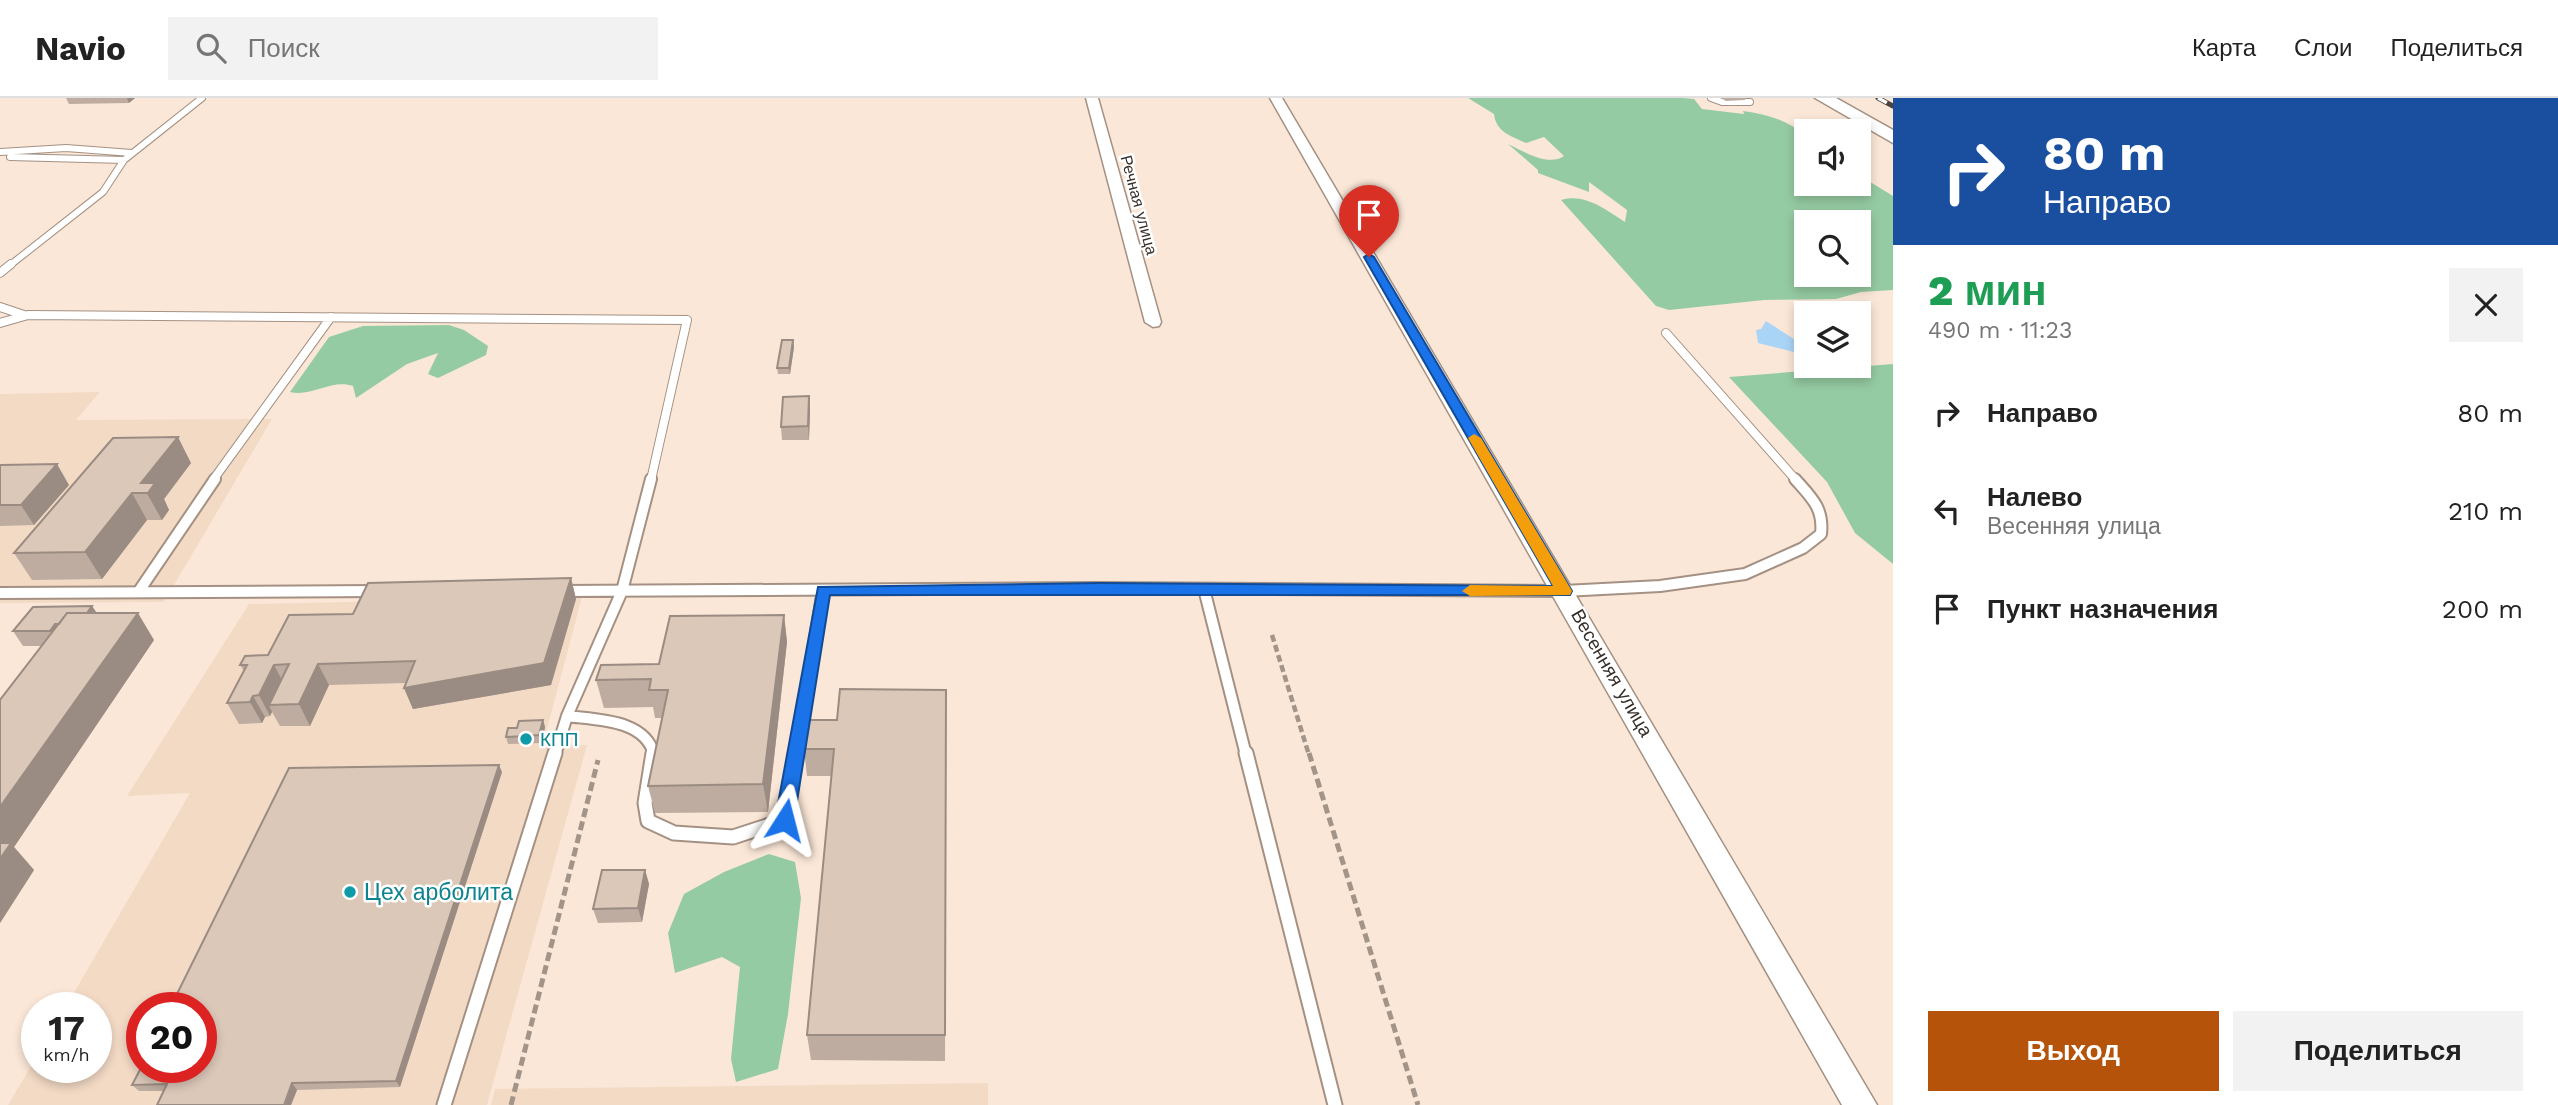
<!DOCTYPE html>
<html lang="ru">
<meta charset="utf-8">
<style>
:root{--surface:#fff;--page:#f2f2f2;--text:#222;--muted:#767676;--line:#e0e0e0;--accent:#b45309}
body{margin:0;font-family:"Work Sans",sans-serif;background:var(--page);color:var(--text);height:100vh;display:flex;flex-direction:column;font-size:26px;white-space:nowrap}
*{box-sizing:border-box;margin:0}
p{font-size:23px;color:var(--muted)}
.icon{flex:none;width:38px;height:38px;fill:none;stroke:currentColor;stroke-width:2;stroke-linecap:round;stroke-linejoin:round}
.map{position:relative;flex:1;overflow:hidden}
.side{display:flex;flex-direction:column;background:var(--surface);width:665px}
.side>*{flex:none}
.banner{background:#1a4fa0;color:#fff;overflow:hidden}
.tools{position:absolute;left:1794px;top:21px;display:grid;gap:14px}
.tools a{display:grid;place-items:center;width:77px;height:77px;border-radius:0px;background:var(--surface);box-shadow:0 4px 10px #0003;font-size:35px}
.speed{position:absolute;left:21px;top:894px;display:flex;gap:14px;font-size:35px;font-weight:700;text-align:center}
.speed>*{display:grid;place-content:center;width:91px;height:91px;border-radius:50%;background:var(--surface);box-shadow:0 4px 10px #0003;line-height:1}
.speed small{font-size:18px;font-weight:400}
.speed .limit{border:10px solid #d22;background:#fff;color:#111}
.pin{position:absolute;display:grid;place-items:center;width:60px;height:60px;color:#fff;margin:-72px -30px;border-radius:50% 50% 50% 0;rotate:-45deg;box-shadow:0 0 7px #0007}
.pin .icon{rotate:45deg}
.me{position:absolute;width:77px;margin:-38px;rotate:9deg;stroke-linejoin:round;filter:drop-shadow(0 0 5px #0008)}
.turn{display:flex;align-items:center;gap:24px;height:147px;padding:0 35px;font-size:32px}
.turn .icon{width:91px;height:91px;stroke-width:2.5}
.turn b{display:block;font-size:49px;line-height:60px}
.round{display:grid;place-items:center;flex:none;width:74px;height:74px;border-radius:0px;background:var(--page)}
.summary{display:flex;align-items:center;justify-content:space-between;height:119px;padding:0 35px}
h1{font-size:42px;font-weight:800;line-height:52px;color:#1e9e55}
.action{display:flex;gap:14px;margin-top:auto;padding:14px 35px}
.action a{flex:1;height:80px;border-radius:0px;background:var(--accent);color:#fff;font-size:28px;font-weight:800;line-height:80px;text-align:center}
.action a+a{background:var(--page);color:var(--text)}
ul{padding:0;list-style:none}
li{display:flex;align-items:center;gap:21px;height:98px;padding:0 35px}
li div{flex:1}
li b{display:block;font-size:26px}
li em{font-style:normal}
header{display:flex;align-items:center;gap:42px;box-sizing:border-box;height:98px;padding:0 35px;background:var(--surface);border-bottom:2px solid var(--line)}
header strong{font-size:33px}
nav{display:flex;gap:38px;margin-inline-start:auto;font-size:24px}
.search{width:490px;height:63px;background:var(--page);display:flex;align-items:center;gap:18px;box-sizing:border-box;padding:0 24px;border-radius:0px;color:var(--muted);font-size:26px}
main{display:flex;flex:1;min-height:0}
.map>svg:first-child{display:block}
.built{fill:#f3dac5;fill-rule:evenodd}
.forest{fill:#95cba2;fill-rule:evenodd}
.water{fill:#aad4f6}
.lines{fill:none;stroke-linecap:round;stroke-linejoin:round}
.lane-far3-casing{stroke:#a49183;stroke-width:8}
.lane-far2-casing{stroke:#a49183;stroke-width:10}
.lane-far1-casing{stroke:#a49183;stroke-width:14}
.lane-casing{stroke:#a49183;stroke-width:17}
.street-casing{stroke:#a49183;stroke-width:3}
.secondary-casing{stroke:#a49183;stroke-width:3}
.path-far1{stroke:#a39489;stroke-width:4.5;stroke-dasharray:7 3.5;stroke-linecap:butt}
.path{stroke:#a39489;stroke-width:5;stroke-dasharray:9 4.5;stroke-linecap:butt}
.lane-far3{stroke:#fff;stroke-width:6}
.lane-far2{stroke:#fff;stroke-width:8}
.lane-far1{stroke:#fff;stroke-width:10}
.lane{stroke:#fff;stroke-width:13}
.street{fill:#fff;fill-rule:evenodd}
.secondary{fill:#fff;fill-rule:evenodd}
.rail-casing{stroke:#4c433c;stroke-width:5}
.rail{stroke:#fff;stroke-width:3.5;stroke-dasharray:10;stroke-linecap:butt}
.wall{fill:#bdac9f}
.shaded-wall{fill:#9a8c82}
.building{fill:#dcc8b9;stroke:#9a8c82;stroke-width:2}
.route{fill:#1a73e8;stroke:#114b97;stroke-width:2}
.slow{fill:#f59e0b}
.culture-dot{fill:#0f9aa8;stroke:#fff;stroke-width:2.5}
.labels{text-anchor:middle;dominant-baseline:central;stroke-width:5;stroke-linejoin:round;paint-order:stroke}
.far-street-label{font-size:16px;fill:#372f29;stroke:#fff}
.street-label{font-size:19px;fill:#372f29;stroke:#fff}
.culture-label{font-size:19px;fill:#0d838f;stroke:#fff;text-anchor:start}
.near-culture-label{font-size:23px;fill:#0d838f;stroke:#fff;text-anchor:start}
</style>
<header>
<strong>Navio</strong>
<div class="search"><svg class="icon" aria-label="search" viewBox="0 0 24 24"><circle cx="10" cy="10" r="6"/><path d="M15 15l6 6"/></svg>Поиск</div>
<nav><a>Карта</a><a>Слои</a><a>Поделиться</a></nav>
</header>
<main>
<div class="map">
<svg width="1893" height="1007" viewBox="0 0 1893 1007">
<rect width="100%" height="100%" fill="#fbe7d7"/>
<path class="built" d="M100,294l-24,28 196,-1 -108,183 -164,1v-209z
M582,499l-39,147 44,1 -100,360h-479l29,-49v12h59v-60h-31l125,-215 -63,3 122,-192zM142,910h59v60h-59z
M988,985v22h-497l4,-16z"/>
<path class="forest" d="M1468,0h215l11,1 8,10 42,5 -1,-3c24,3 43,9 63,24v49h52l1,-9 34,21v94l-32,2 -25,7 -72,1 -95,10 -13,-4 -95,-106c24,-7 45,10 64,22l2,-12 -38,-28v10l-51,-19v-3l-30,-26c15,7 40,23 56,12l-20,-19 -18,6c-15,-7 -30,-11 -32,-29zM1806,124h52v53h-52z
M449,227l15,5 24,16 -2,9 -48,23 -10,-4 10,-21 -31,11 -51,34 -3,-12c-22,-7 -40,11 -63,6l39,-55 34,-11z
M1893,266v200l-38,-31 -28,-51 -98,-105z
M769,756l26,8 6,36 -13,116 -10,55 -42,13 -5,-23 9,-92 -18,-10 -47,16 -7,-40 16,-39 40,-22z"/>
<path class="water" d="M1766,223l40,26v8l-48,-12 -2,-13 5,-1z"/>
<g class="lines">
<defs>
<path id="lane-far3" d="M1711,0l11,4h28
M0,54l66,-4 66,5
M10,59l114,3
M9,168l94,-74 21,-32 78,-62"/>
<path id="lane-far2" d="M0,175l11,-9
M0,209l24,8
M0,225l28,-8 659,5 -36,160
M1666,235l130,147
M213,382l118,-163"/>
<path id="lane-far1" d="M1204,491l42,166
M139,493l76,-112
M563,493l536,-3 465,3 96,-5 85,-12 58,-26 18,-14c3,-26 -10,-37 -26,-55
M0,495l379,-2
M567,618c29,4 79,3 87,39
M555,657l12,-39 55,-125 29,-112
M796,657l27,-165"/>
<path id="lane" d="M653,655l-8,50 3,18 26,12 59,4 52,-17 11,-67
M1246,655l89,352
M444,1007l111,-352"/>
<path id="street" d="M1086,0h12l63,224 -2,4 -6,1 -8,-5z
M1270,0h12l595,1007h-35z"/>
<path id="secondary" d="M1815,0h21l57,32v13z"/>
</defs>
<use href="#lane-far3" class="lane-far3-casing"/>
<use href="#lane-far2" class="lane-far2-casing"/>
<use href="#lane-far1" class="lane-far1-casing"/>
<use href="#lane" class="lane-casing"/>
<use href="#street" class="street-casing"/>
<use href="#secondary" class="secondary-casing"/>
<path class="path-far1" d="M1272,537l37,120"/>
<path class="path" d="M1309,655l109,352
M511,1007l87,-345"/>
<use href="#lane-far3" class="lane-far3"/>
<use href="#lane-far2" class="lane-far2"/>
<use href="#lane-far1" class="lane-far1"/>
<use href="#lane" class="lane"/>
<use href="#street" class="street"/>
<use href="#secondary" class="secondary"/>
<defs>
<path id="rail" d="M1878,0l15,8"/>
</defs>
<use href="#rail" class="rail-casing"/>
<use href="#rail" class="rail"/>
</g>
<path class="wall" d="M66,0h69l-6,5 -60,1z
M1721,0h25l-1,2 -19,1z
M793,242l1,7 -4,27h-12l-1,-6z
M809,298l1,13 -1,31h-27l-1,-13z
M191,365l-27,36 5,11 -7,10h-15l-45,59 -70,1 -18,-27z
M0,367l69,20 -35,40 -34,1z
M571,480l5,21 -25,86 -138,24 -9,-21 2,-5 -77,2 -19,41h-30l-8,-14 -2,4 -5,1 -3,6 -23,1 -12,-21 17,-32 -4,-6 28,-10 85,-41z
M92,508l5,7 57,27 -140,207 20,23 -34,53 43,-277h-20l-10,-15z
M784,517l3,27 -19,170 -113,1 -7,-27 15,-68h-8l-2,-11 -49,1 -8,-28 63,-16z
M946,592l-1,371 -134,-1 -4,-25 24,-259h-24l-3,-27 33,-29z
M543,622l2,7 -3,16 -34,1 -2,-7 11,-9z
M502,674l-102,315 -103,3 -6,15h-134l7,-14h-25l-7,-6z
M645,772l4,14 -7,38 -44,1 -5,-14z"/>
<path class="shaded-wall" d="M127,0h8l-6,5z
M793,242l1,7 -4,27 -1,-6z
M809,298l1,13 -1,31 -1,-14z
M178,339l13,26 -27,36 5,11 -7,10 -21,-37z
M57,366l12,21 -35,40 -13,-20z
M132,395l15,27 -45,59 -17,-27z
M571,480l5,21 -25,86 -138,24 -9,-21z
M92,508l9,14 -21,4z
M138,515l16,27 -140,207 20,23 -34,53v-116z
M784,517l3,27 -19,170 -5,-28z
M55,526l9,14 -5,7 -9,-14z
M318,566l11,21 -19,41 -11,-22z
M274,567l11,21 -16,19 3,7 -2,4 -11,-21z
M253,598l12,21 -3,6 -12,-21z
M543,622l2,7 -3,16 -3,-8z
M499,667l3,7 -102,315 -4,-6z
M645,772l4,14 -7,38 -4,-14z
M292,985l5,7 -6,15h-7z"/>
<path class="building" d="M782,242h11l-4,28h-12z
M809,298l-1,30 -27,1 2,-30z
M178,339l-37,46h14l-7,10h-16l-47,59 -71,1 99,-115z
M57,366l-36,41h-21v-40z
M571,480l-27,85 -140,25 11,-27 -97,3 -19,40 -30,1 20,-41 -15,1 -15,30 -6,1 -3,6 -23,1 20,-38h-7l5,-9 23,-1 21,-40 64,-1 15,-31z
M92,508l-5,7h-20l-8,11h-4l-5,7h-37l20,-24z
M67,515h71l-138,194v-107z
M784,517l-21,169 -115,2 20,-96h-19l2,-11 -55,1 5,-15 58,-1 11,-48z
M840,591l106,1 -1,345h-138l27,-286h-30l3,-29h30z
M543,622l-4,15 -33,2 2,-9h9l2,-7z
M499,667l-103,316 -104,2 -8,22h-127l10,-21 -35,1 10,-19v2h59v-60h-31l119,-240z
M0,745h11l-11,16z
M602,772h43l-7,38 -45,1z"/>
<path class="route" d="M1369,156l5,3 198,334 -2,4h-740l-36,225 -2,6 -7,2 -7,-2 -3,-6 43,-233 281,-4 454,3 -189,-329z"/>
<path class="slow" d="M1474,336l7,4 91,153 -2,4 -100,1 -8,-5 8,-6 83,1 -85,-148z"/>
<g class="culture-dot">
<circle cx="526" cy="641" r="7"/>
<circle cx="350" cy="794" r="7"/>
</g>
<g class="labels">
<g class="far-street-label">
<text transform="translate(1139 107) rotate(75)">Речная улица</text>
</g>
<g class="street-label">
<text transform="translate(1612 575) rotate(60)">Весенняя улица</text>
</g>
<g class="culture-label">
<text x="540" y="641">КПП</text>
</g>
<g class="near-culture-label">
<text x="364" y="794">Цех арболита</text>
</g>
</g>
</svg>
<div class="tools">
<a><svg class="icon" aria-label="sound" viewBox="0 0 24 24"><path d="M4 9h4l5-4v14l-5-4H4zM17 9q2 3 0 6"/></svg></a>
<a><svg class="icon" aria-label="search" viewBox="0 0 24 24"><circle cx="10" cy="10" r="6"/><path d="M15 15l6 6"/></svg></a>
<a><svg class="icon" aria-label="layers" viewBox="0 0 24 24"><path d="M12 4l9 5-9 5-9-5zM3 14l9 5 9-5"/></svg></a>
</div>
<div class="speed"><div>17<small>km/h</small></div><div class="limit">20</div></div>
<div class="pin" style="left:1369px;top:159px;background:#d93025"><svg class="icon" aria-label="arrive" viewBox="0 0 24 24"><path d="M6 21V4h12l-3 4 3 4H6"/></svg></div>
<svg class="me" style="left:785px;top:722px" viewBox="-20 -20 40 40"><path d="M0-17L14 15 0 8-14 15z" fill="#1a73e8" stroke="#fff" stroke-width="4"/></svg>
</div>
<section class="side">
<div class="banner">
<div class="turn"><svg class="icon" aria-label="right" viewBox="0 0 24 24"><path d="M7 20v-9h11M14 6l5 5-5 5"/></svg><div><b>80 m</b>Направо</div></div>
</div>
<div class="summary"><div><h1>2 мин</h1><p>490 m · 11:23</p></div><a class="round"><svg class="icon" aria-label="close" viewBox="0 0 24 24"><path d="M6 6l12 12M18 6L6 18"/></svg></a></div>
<ul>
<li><svg class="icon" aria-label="right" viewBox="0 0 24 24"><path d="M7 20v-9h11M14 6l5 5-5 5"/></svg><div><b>Направо</b></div><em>80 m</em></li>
<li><svg class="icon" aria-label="left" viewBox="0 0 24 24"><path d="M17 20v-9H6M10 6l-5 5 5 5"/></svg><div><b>Налево</b><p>Весенняя улица</p></div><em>210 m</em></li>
<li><svg class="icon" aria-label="arrive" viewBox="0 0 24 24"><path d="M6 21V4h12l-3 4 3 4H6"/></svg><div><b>Пункт назначения</b></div><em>200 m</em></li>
</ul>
<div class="action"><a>Выход</a><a>Поделиться</a></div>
</section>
</main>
